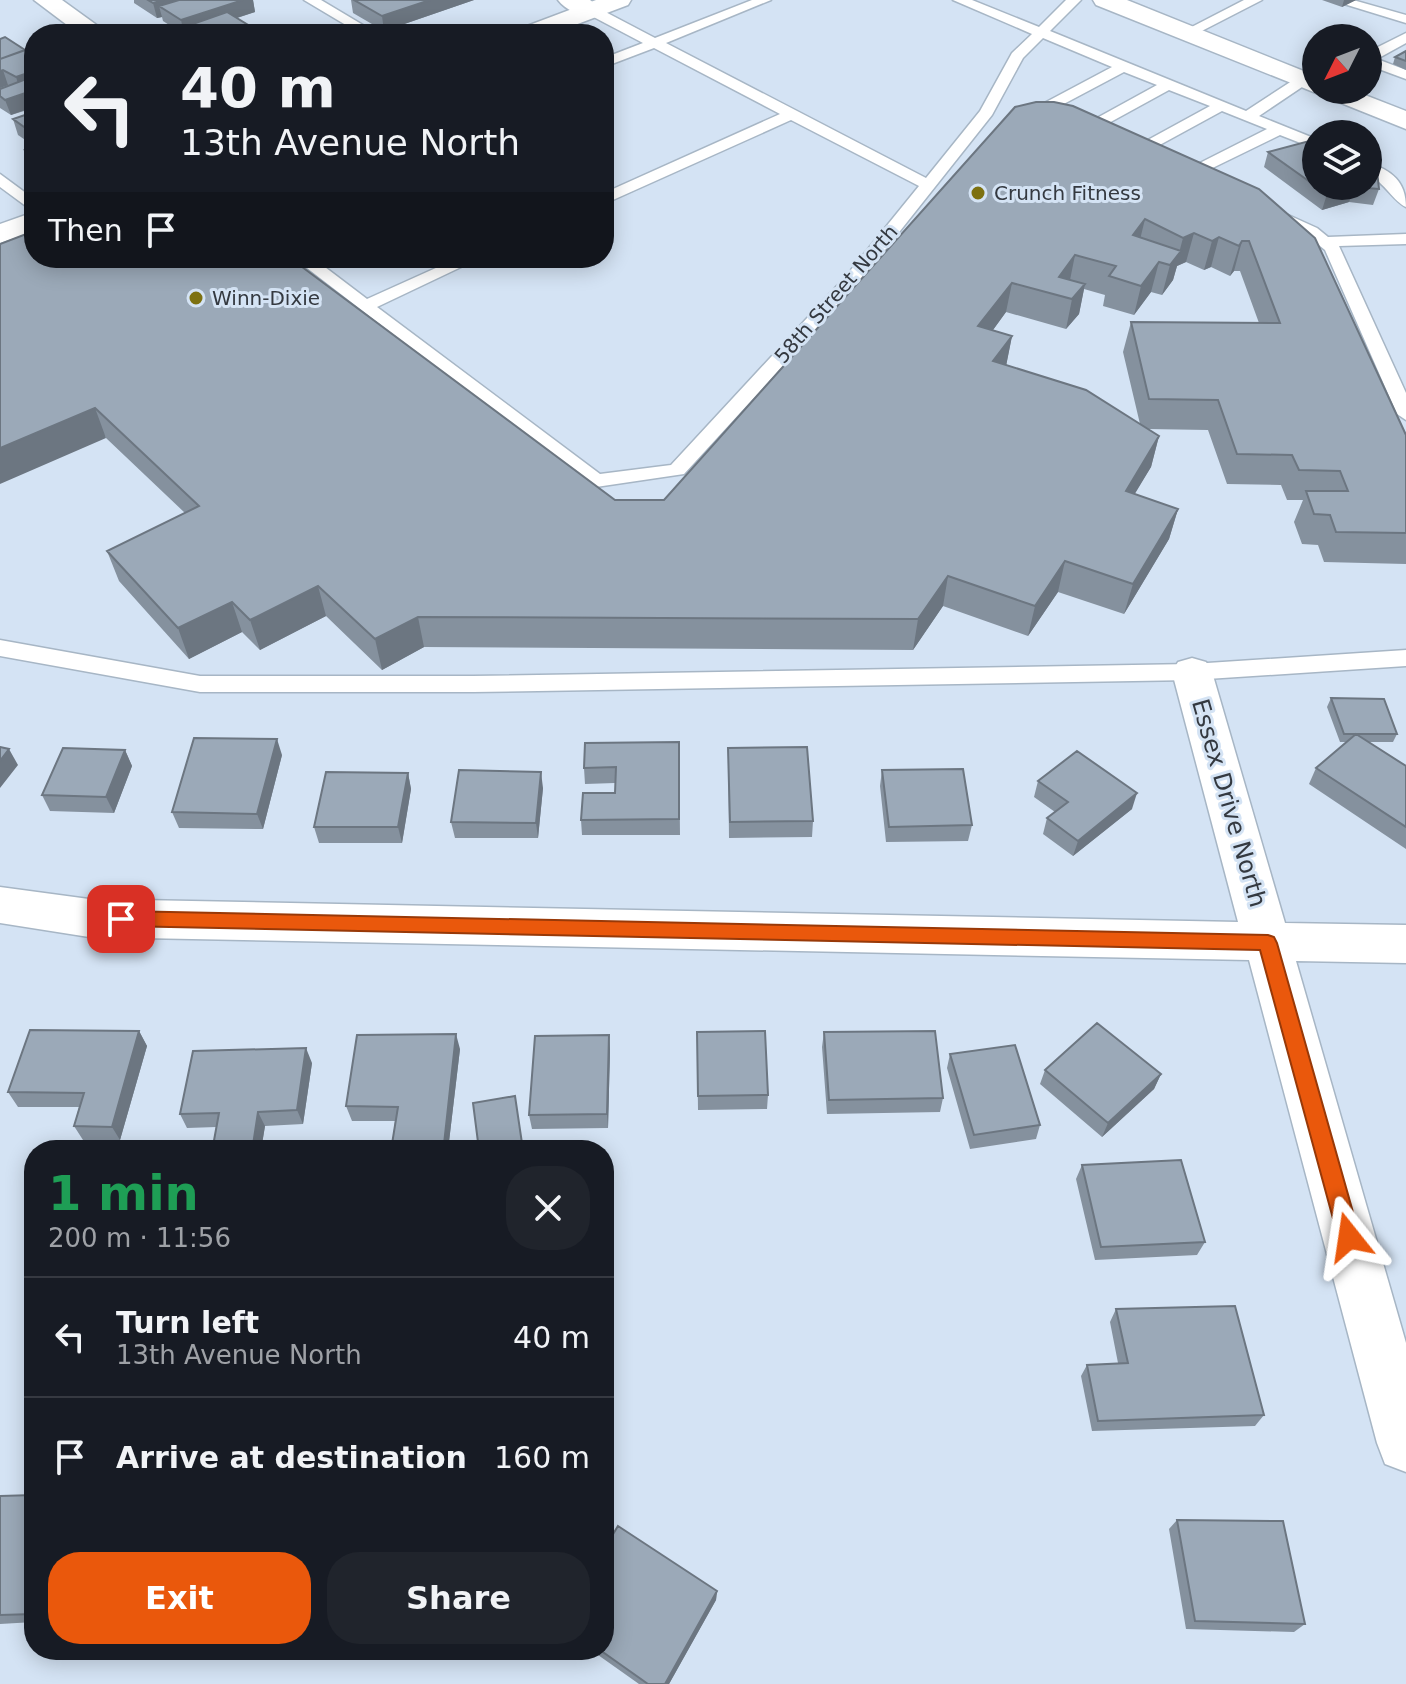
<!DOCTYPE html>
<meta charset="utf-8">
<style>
:root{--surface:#171b24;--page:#20242c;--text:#f1f3f6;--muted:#9ea1a6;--line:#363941;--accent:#ea580c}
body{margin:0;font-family:"DejaVu Sans",sans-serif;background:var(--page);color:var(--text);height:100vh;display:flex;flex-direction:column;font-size:30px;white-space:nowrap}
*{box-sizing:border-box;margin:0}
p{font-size:26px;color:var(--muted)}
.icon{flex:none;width:44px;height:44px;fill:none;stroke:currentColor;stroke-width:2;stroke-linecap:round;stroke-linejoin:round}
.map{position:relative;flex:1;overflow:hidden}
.drawer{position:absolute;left:24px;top:1140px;width:590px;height:520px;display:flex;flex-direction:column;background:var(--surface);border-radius:32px;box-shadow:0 4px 20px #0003}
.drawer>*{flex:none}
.banner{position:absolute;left:24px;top:24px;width:590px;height:244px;border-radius:32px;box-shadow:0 4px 20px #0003;background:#171b24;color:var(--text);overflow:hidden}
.needle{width:52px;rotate:228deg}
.controls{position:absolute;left:1302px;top:24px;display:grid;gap:16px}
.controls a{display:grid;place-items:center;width:80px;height:80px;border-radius:50%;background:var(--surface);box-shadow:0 4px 20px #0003;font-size:40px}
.pin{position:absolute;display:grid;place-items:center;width:68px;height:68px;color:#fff;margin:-34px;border-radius:16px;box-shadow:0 4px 12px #0006}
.me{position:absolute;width:88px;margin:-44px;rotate:345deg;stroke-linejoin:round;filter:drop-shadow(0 0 6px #0008)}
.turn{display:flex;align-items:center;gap:28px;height:168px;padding:0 24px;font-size:36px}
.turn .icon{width:104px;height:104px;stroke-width:2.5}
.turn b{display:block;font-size:56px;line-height:68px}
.then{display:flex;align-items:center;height:76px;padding:0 24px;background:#0003;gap:16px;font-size:30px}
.round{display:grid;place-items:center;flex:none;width:84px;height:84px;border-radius:32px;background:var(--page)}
.headline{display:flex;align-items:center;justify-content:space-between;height:136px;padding:0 24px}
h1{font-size:48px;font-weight:700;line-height:60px;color:#1e9e55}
.primary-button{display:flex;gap:16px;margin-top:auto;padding:16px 24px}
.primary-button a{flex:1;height:92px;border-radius:32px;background:var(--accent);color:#fff;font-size:32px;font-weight:700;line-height:92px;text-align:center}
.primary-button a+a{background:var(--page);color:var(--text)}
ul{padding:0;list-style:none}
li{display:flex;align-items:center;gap:24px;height:120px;padding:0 24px;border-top:2px solid var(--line)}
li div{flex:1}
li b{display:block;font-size:30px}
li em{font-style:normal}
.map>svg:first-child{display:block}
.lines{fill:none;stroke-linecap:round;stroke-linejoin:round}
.service-casing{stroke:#a7b6c5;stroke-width:3}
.minor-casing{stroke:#a7b6c5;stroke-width:3}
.tertiary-casing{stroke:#a7b6c5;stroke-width:3}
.service{fill:#fff;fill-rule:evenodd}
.minor{fill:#fff;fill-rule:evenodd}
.tertiary{fill:#fff;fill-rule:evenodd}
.wall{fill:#85919e;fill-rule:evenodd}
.shaded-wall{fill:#6c7681}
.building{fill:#9ba9b8;stroke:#6c7681;stroke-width:2}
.route{fill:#ea580c;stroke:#983908;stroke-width:2}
.poi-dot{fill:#7d7111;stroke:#d4e3f4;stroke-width:3}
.labels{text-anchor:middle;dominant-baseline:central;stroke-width:6;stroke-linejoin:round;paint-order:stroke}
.far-poi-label{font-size:20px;fill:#343940;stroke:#d4e3f4;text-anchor:start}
.far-street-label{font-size:20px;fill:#343940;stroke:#d4e3f4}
.street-label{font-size:24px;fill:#343940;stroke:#d4e3f4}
</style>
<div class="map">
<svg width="1406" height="1684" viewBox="0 0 1406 1684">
<rect width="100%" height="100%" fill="#d4e3f4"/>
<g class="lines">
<defs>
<path id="service" d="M304,0h17l57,34h-17z
M752,0h19l-105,43 260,135 54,-67 32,-58 20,-19 -79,-34h19l67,27 27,-27h15l-31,31 196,80 52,-34h10v6l-49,33 57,23v10l-36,-14 -86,42h-10v-6l83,-42 -45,-18 -77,42h-10v-6l75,-41 -41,-16 -73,40h-10v-6l71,-39 -33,-13 -81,43h-10v-6l79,-42 -69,-29 -20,20 -31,57 -134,169 -174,190 -88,13 -7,-2 -295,-227h19l54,41 91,-41h22l-103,49 223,167 71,-9 175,-189 73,-90 -128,-66 -187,84v-11l176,-79 -126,-66 -50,19v-9l39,-15 -57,-30v-6h10l59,31z
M1244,0h18l-70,36 -12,-3z
M1331,0h22l53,15v8z
M1406,33v10l-29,16 29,11v9l-38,-14v-13z
M1368,163c24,7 38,19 38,44 -12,-5 -21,-24 -38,-33z
M0,174l34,25v13l-34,-25z
M1275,209l42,19 11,9 78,-3v10l-67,2 67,147v27l-9,-6 -72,-164 -20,-16 -36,-17v-6z
M0,640l200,36h273l719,-12 214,-14v16l-214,14 -719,12h-273l-200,-36z"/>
<path id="minor" d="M34,0h28l47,34h-30z
M558,0h32l13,10 -3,5c-14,4 -33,-3 -42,-15z
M1192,658l14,4 6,10 73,251 121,2v38l-110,-2 110,382v129l-21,-8 -8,-21 -128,-483 -1160,-23 -89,-14v-36l89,12 1149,23 -66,-250 6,-10z"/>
<path id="tertiary" d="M596,0h35l-3,5 -77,29h-36l4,-5z
M1093,0h34l189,76v14h36l54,21v18l-310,-124z
M34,212v19l-34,12v-19z"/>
</defs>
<use href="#service" class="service-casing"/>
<use href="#minor" class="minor-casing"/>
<use href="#tertiary" class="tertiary-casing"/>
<use href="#service" class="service"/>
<use href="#minor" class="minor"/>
<use href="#tertiary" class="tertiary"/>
</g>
<path class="wall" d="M134,0h119l2,12 -18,6 16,10 1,5 15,1h-86l-20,-13 -1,-4 -5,1 -23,-15z
M351,0h123l-90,31 -31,-18z
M1322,0h34l-14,7z
M0,39l25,11h9v58l-23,7 -11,-7z
M1406,51v19l-13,-6 2,-7z
M1015,107l244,82 147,246v129l-82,-2 -6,-17 -16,-1 -8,-22 9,-22h-16l-6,-15 -54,-1 -19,-54 -60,-1 11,7 -8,31 -17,27 44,15 -9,30 -45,75 -66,-22 -30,44 -85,-30 -30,44 -489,-3 -42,23 -56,-54 -66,34 -18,-18 -53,27 -70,-78 -12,-30 78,-38 -79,-75 -106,-194 615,256h49zM1186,262l18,8 7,-3 19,9 4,-5h6l19,52 -128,-1 -8,30 17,72 -134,-58 6,-30 -19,-6 13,-18 60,17 13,-15 5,-25 21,6 -2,11 31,9 17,-23 11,3 11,-15 4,-14z
M34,112v34l-16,-11 -5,-16z
M34,146v22l-4,-3 -5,-15z
M1268,152l48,34 61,-15 2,18 -6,16 -24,-3 -27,8 -58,-43z
M1331,698l66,36 -4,8h-24l37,24v83l-97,-65 7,-16 30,-26h-6l-13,-35z
M679,742l1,93h-98l-1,-15 34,-27v-10l-30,1 -1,-16z
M728,748l85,73 -1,16 -83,1z
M125,750l7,16 -18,47 -64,-2 -8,-16z
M282,755l-19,74 -84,-1 -7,-16z
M882,770l90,55 -4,16 -82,1 -6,-56z
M408,773l3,16 -9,54h-83l-5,-16z
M1038,781l94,28 -59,47 -30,-22 4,-16 8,-6 -21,-15z
M543,788l-5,50h-83l-4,-16z
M139,1031l8,15 -27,94h-37l-9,-14 5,-19h-61l-10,-15z
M697,1032l71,63 -1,14 -69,1z
M824,1032l119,66 -3,14 -113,2 -5,-67z
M609,1035l1,15 -2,78 -76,1 -3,-14z
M460,1049l-12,101h-54l-2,-6 3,-23h-43l-6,-15z
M950,1054l90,71 -4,14 -66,10 -23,-81z
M312,1063l-9,61 -38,2 -4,24h-46l-2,-4 3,-19 -29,1 -7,-14z
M1045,1070l116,4 -7,15 -52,48 -62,-53z
M1082,1165l123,77 -8,13 -102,5 -19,-81z
M1116,1309l148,106 -9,11 -163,5 -11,-55 6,-11 31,-2 -8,-41z
M34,1495v127l-34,2v-128z
M1177,1520l128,104 -11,8 -108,-3 -17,-100z
M717,1591l-1,9 -47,84h-30l-48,-34h13z"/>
<path class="shaded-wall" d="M164,0h38l-43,6 3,11 -5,1 -4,-15z
M243,0h10l2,12 -59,19 -9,-5 2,8h-5l-3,-14z
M430,0h44l-90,31 -2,-15z
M1344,0h12l-14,7z
M253,28l1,6h-21z
M3,70l5,15 -8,3v-17z
M34,71v17l-13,5 -5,-16z
M28,92l5,15 -22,8 -6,-15z
M1355,187l-6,15 -27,8 5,-16z
M1145,219l-7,29 -5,-13z
M1194,233l-8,29 -9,4 -4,14 -11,15 8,-30 9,-12 4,-15z
M1219,237l-8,30 -7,3 8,-29z
M1242,241l-8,30 -4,5 9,-30z
M1075,255l-6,30 -10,-8z
M1159,262l-8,30 -17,23 7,-29z
M1012,283l-6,29 -32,44 4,-30z
M1085,284l-6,30 -13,15 6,-30z
M1012,336l-6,30 -13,-5z
M95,408l11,30 -106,46v-36z
M1159,436l-8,31 -33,55 8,-31z
M1178,509l-9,30 -45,75 9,-30z
M1065,561l-7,31 -30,44 7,-30z
M948,576l-5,30 -30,44 5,-31z
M318,586l8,30 -66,34 -10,-30z
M232,602l10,30 -53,27 -11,-31z
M418,617l6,30 -42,23 -7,-31z
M277,739l5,16 -19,74 -6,-15z
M9,749l9,16 -18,23v-27z
M125,750l7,16 -18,47 -8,-16z
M541,772l2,16 -5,50 -2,-15z
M408,773l3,16 -9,54 -4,-16z
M1137,793l-5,16 -59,47 5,-15z
M139,1031l8,15 -27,94 -8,-13z
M456,1034l4,15 -12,101h-3l-1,-6z
M609,1035l1,15 -2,78 -1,-14z
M306,1048l6,15 -9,61 -6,-14z
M1161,1074l-7,15 -52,48 6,-14z
M258,1112l7,14 -4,24h-6l-2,-5z
M717,1591l-1,9 -47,84h-4z"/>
<path class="building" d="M148,0h16l-11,3z
M179,0h64l-62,20 -22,-14z
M354,0h76l-48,16z
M227,12l26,16 -20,6h-32l-14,-8z
M263,30l6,4h-18z
M5,37l20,13 -25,9v-20z
M31,48l3,2v21l-18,6 -13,-7 -3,1v-12z
M1406,51v10l-11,-4z
M34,76v20l-6,-4 -23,8 -5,-4v-7z
M1036,102h18l19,4 186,83 56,49 91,197v98l-70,-1 -6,-17 -16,-1 -8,-23h42l-8,-20 -41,-1 -7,-15 -55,-1 -19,-54 -69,-1 -18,-77 149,1 -31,-82h-7l-3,5 -20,-9 -7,4 -18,-8 -11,5 -38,-19 -12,16 48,16 -11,14 -11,-3 -18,24 -32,-10 7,-10 -41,-11 -16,22 26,7 -13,15 -60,-16 -34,43 34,10 -19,25 93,29 73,46 -33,55 52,18 -45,75 -68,-23 -30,45 -87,-30 -30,43 -500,-2 -43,22 -57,-53 -68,34 -18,-18 -54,26 -71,-77 92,-45 -104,-98 -95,40v-204l34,-13v27h256l325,242h49l351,-393z
M34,112v22l-21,-15z
M1313,140l3,2v44h52v-16l9,1 2,18 -24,-2 -28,7 -59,-42z
M34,146v10l-9,-6z
M1331,698l53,1 13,35h-53z
M1356,734l50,32v61l-90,-59z
M194,738l83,1 -20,75 -85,-2z
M679,742v77l-98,1 2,-27h32l1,-26 -32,1 1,-25z
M0,747l9,2 -9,12z
M807,747l6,74 -83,1 -2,-74z
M63,748l62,2 -19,47 -64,-2z
M1077,751l60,42 -59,48 -31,-23 21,-16 -30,-21z
M963,769l9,56 -83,2 -7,-57z
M459,770l82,2 -5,51 -85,-1z
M326,772l82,1 -10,54h-84z
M1097,1023l64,51 -53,49 -63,-53z
M30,1030l109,1 -27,96 -38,-1 10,-33 -76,-1z
M765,1031l3,64 -70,1 -1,-64z
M935,1031l8,67 -114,2 -5,-68z
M456,1034l-12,110h-52l6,-37 -52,-1 11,-71z
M609,1035l-2,79 -78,1 6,-79z
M1015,1045l25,80 -66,10 -24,-81z
M306,1048l-9,62 -39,2 -5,33 -40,1 6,-33 -39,1 13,-63z
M515,1096l8,54h-44l-6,-47z
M1181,1160l24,82 -104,5 -19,-82z
M1235,1306l29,109 -166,6 -11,-56 41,-2 -12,-54z
M34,1495v119l-34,1v-119z
M1177,1520l106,1 22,103 -110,-3z
M618,1526l99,65 -52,93h-17l-48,-34h4v-101z"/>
<path class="route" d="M121,911l1147,24 6,2 3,6 83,294 -3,8 -8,3 -8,-3 -3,-8 -78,-287 -1139,-24 -7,-2 -3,-5 3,-6z"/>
<g class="poi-dot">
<circle cx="978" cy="193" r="8"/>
<circle cx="196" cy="298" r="8"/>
</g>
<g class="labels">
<g class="far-poi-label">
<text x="994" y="193">Crunch Fitness</text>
<text x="212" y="298">Winn-Dixie</text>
</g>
<g class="far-street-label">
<text transform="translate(836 294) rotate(-49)">58th Street North</text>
</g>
<g class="street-label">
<text transform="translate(1229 803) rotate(74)">Essex Drive North</text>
</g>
</g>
</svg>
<div class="controls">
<a><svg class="needle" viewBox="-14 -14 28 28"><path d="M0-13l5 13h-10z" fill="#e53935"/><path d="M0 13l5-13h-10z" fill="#9ea1a6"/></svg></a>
<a><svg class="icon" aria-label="layers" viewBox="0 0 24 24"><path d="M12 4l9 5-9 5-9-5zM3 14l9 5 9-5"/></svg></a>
</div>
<div class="pin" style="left:121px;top:919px;background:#d93025"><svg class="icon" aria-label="arrive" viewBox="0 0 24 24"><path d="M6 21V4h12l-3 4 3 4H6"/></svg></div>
<svg class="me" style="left:1349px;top:1237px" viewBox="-20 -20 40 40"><path d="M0-17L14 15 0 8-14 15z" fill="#ea580c" stroke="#fff" stroke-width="4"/></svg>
<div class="banner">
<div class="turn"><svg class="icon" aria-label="left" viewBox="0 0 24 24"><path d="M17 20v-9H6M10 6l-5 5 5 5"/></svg><div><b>40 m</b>13th Avenue North</div></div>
<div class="then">Then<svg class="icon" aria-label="arrive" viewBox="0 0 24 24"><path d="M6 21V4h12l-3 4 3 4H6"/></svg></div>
</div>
<section class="drawer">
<div class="headline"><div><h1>1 min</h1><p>200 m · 11:56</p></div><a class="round"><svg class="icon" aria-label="close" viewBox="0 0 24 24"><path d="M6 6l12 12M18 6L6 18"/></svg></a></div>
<ul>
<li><svg class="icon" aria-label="left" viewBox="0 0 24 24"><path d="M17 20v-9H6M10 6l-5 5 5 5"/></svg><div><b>Turn left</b><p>13th Avenue North</p></div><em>40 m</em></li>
<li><svg class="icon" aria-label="arrive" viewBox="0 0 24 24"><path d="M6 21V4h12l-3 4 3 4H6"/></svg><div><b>Arrive at destination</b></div><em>160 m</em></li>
</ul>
<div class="primary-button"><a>Exit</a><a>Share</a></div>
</section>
</div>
